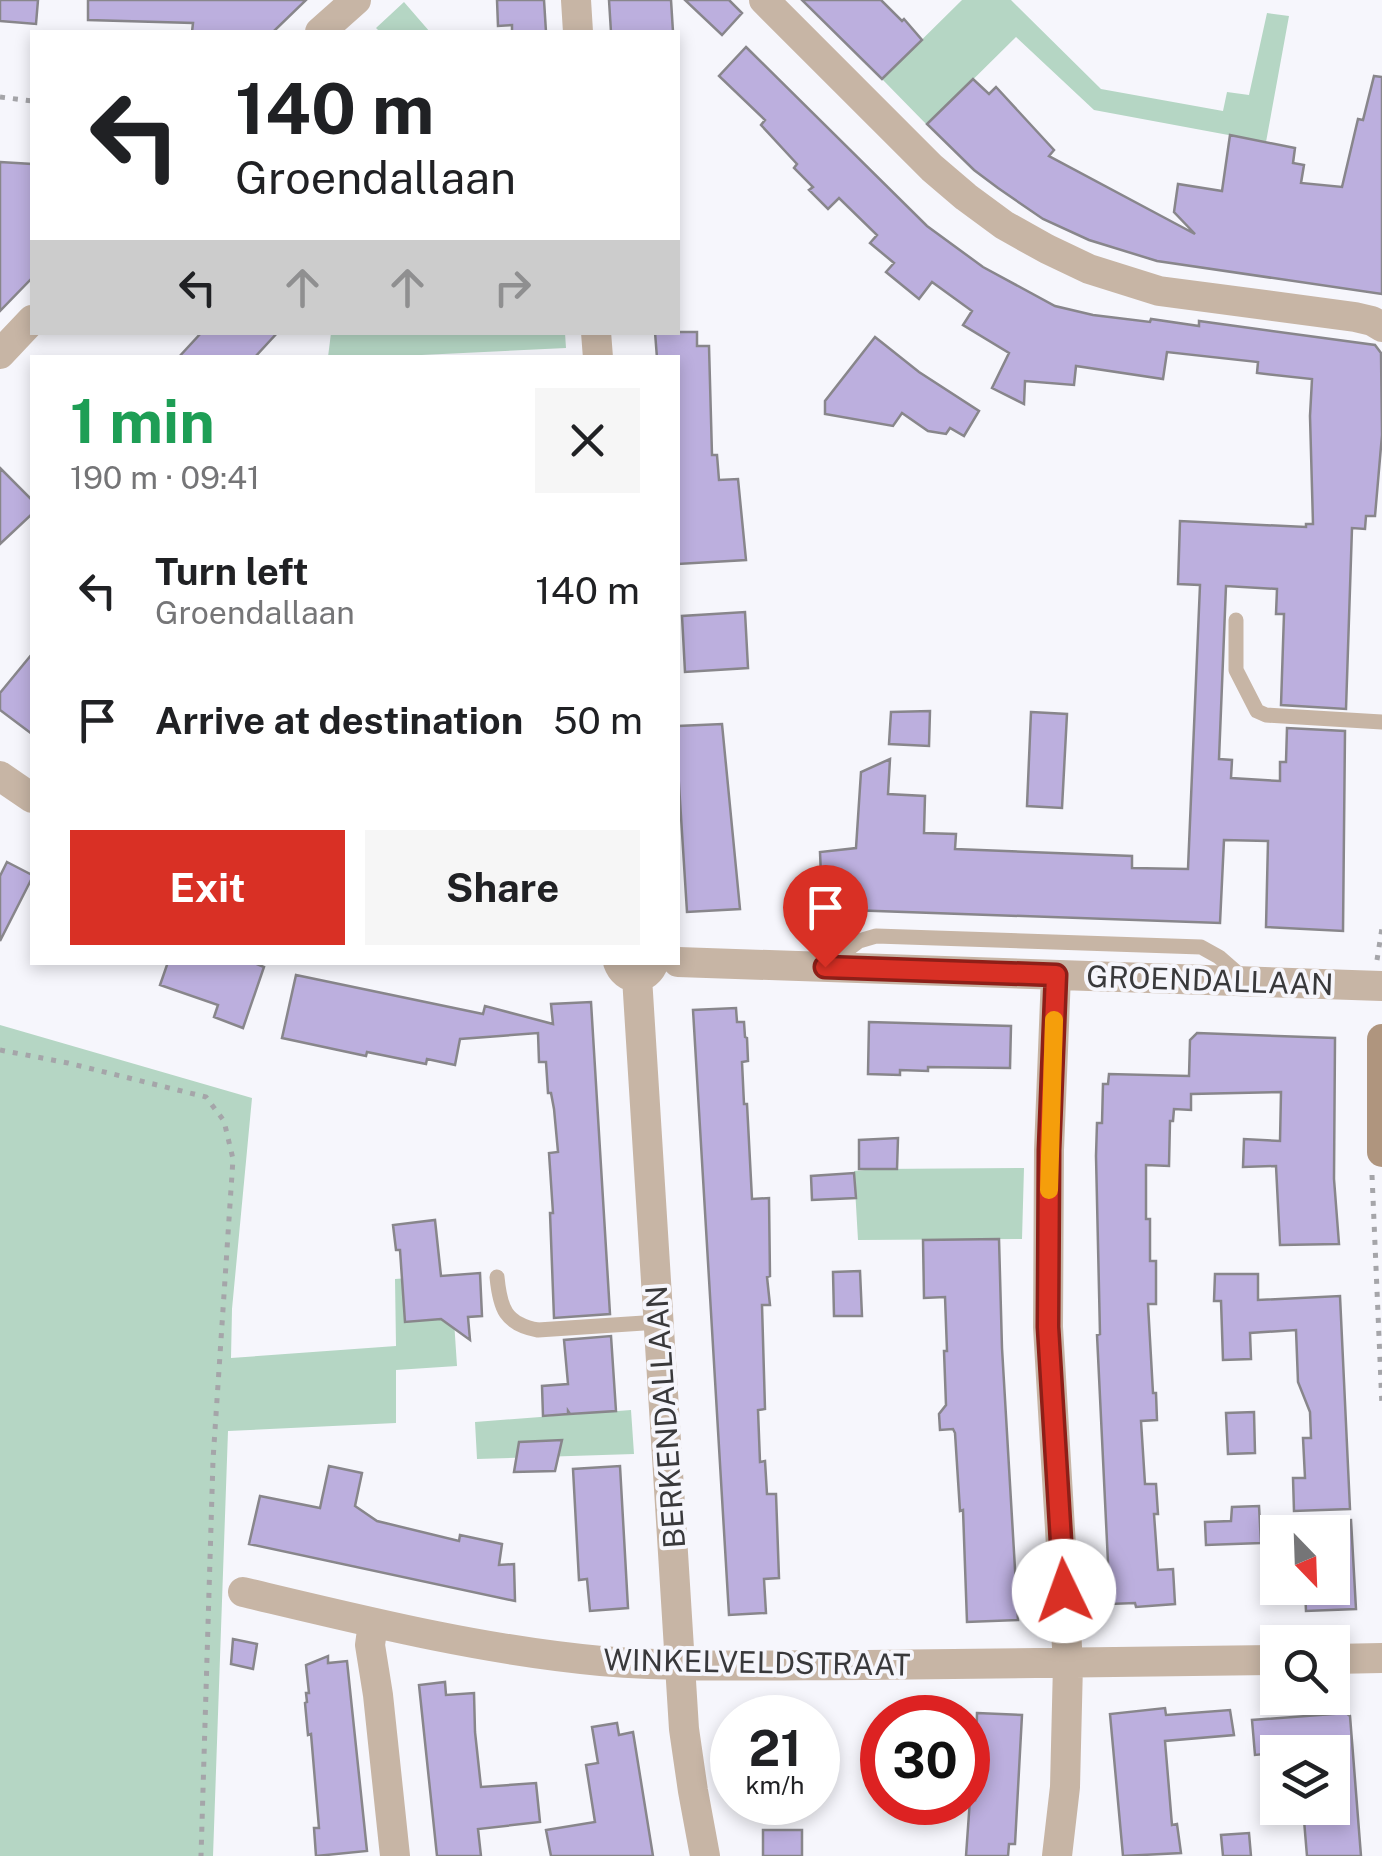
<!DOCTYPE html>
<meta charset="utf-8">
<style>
:root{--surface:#fff;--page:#f6f6f6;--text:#202124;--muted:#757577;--accent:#d93025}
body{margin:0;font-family:"Public Sans",sans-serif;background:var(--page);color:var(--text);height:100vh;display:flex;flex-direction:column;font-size:38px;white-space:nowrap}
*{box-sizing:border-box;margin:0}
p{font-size:32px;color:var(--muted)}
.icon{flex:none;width:55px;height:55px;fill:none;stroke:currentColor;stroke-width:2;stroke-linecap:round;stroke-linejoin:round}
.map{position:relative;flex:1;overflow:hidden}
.panel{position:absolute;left:30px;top:355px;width:650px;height:610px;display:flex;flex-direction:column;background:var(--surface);border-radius:0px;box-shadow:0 5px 15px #0003}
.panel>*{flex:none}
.hud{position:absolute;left:30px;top:30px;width:650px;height:305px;border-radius:0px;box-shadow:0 5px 15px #0003;background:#fff;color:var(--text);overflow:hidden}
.needle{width:65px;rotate:157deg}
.tools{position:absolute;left:1260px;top:1515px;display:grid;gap:20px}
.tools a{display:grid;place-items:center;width:90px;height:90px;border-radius:0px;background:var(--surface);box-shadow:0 5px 15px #0003;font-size:50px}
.speed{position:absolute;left:710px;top:1695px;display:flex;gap:20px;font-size:50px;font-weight:700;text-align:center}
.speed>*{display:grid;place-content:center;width:130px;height:130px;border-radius:50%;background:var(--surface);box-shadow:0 5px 15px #0003;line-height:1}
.speed small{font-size:25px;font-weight:400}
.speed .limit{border:15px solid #d22;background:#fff;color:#111}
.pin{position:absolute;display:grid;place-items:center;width:85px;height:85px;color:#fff;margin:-102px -42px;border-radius:50% 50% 50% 0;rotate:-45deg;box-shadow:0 0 10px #0007}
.pin .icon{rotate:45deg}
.me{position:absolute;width:110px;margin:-55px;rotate:357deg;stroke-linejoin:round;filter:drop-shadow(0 0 8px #0008)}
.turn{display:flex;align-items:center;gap:35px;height:210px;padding:0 40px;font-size:45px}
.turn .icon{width:130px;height:130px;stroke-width:2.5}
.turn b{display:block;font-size:70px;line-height:85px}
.lanes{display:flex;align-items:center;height:95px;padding:0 40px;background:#0003;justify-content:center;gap:50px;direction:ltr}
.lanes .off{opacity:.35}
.round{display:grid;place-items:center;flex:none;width:105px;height:105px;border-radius:0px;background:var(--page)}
.headline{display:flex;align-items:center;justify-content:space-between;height:170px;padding:0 40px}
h1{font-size:60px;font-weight:700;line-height:75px;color:#1e9e55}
.primary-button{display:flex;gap:20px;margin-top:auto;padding:20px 40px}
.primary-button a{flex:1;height:115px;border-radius:0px;background:var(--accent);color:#fff;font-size:40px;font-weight:700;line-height:115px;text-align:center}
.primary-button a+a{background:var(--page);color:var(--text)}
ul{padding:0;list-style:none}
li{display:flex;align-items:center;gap:30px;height:130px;padding:0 40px}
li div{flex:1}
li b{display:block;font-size:38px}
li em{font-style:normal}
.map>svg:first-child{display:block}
.green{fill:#b5d6c4}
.building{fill:#bcafde;stroke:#88868b;stroke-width:2.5}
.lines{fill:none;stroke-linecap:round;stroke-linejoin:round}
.path{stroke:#a5a5a9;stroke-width:5;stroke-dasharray:5 8;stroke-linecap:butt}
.service{stroke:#c7b5a5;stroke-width:15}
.minor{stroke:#c7b5a5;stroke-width:30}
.secondary{stroke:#af957e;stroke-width:30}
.route-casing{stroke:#8d1f18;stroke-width:25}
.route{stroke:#d93025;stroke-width:18}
.slow{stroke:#f59e0b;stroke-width:18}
.labels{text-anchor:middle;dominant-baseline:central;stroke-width:8;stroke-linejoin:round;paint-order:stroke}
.street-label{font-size:30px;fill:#39393b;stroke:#f6f6fc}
</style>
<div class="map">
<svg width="1382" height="1856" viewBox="0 0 1382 1856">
<rect width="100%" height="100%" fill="#f6f6fc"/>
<path class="green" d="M962,0h49l90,89 122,22 4,-19 22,3 18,-82 22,3 -23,126 -172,-32 -78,-73 -89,88 -45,-46z
M404,2l26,30h-50l-4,-4z
M331,333h234l1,15 -186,9h-52z
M0,1025l252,73 -20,211 -1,49 165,-12 -1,-67 56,-4 6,91 -61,4v53l-168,8 -15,425h-213z
M1024,1168l-2,71 -164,1 -4,-69 22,-2z
M631,1410l3,44 -157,5 -2,-37z"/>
<path class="building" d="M0,0h38l-2,24 -36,-3z
M88,0h218l-33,32h-81l1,-9 -105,-3z
M497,0h47l2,32h-34v-7l-14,1z
M609,0h62l2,32h-62z
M685,0h44l13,13 -20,22z
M802,0h79l21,21 2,-2 18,21 -40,39z
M746,47l181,179 56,41 72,39 38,9 57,7 1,-3 48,7v-5l176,24 6,8 1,82 -7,81h-9l-1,13 -13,-1 -6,181 -65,-4 3,-91h-8l1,-25 -51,-3 -7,173 13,1 -1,18 49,3v-19h6l1,-34 58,3 -2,200 -77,-4 2,-86 -44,-1 -4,83 -371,-13 1,-35 -29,1 -1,-24 36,-4 5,-76 29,-13 -2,35 37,2 -1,37 32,1 -1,15 177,7v12l56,1 12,-284 -22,-1 2,-63 126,6v-3h7l-3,-108 2,-37 -55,-6 1,-11 -91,-10 -4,27 -87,-13 -2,19 -49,-4 -1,23 -32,-16 17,-35 -46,-28 9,-14 -40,-29 -13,17 -33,-27 8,-9 -24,-20 7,-8 -38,-37 -11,11 -19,-19 4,-3 -19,-19 3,-4 -36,-39 4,-5 -46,-44z
M1374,76l8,1v217l-225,-33 -68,-21 -46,-21 -45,-31 -24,-18 -47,-46 46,-45 16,15 7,-7 58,63 -5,6 146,78 -21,-22 4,-28 44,7 8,-56 65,13 -2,15 11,2 -3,18 41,4 16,-68 5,1z
M0,162l32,2v114l-32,33z
M202,332h76l-24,26h-76z
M655,332h42v14h12l3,109h5l2,25 19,-1 8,81 -68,4v-206h-21z
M875,337l44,35 60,39 -15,25 -14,-8 -4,6 -18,-3 -26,-18 -9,13 -68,-12v-13z
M0,468l32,32v14l-32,30z
M745,612l3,56 -63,4 -3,-56z
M32,654v80l-32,-24v-17z
M930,711l-1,35 -40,-2 2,-32z
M1031,712l36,2 -5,94 -35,-2z
M722,724l18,185 -53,3 -9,-143v-43z
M7,862l25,13v3l-32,63v-65z
M168,962h84l12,5 -21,61 -29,-11 4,-12 -58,-20z
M296,975l187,39 2,-8 68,18 -2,-20 40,-2 19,312 -56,4 -4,-105h3l-4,-60 9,-1 -4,-43 -3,-16h-3l-2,-31h-7l-1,-29 -78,6 -5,26 -28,-6 -1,5 -59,-12 -1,4 -84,-18z
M736,1008l1,14h7l1,15 2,1 1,23 -6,1 2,42h3l5,95 17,-1 1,78 -3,1 3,28h-8l3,104 -7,1 2,52 5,-1 2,33h9l3,84 -15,1 2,34 -37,2 -36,-605z
M869,1022l142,4 -1,42 -82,-1v4l-28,-1v5l-32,-1z
M1197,1033l138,5 -1,141 5,65 -59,1 -4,-79 -33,1 1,-28 36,2 1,-49 -90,2v16l-17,-1 -1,12h-3l-1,45 -23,-1v54h4v42h6v43h-8l5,89h3l1,27 -16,1 4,63h11l2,30h-4l4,56 15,-1 2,35 -39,3 -1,-4 -25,1 -13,-269 3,-1 -4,-178 1,-33h5l1,-39h5l1,-10 80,2 1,-36z
M898,1138l-1,31h-38v-29z
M854,1173l2,25 -44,2 -1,-24z
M435,1220l6,56 39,-3 2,43 -14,1 2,23 -29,-21 -36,3 -5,-72h-4l-3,-25z
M999,1239l3,109 16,272 -51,2 -4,-112 -3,1 -5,-78 -2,-4 -13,1 -1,-16 7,-9 -2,-54h3l-2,-54 -21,1 -1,-58z
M860,1271l2,45h-28l-1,-44z
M1215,1274h43v26l82,-4 10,213 -56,2 -1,-33h12l-2,-40h8l-1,-26 -12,-30 -2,-52 -46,3 1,26 -28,1 -2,-59h-7z
M611,1336l5,75 -46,3 -2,-3v3l-25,2 -1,-30 26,-2 -4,-44z
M1254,1412l1,41 -27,1 -2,-41z
M562,1440l-7,31 -41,1 5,-30z
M329,1466l33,7 -7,33 22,15 82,20 1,-6 42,9 -3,21 15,-1 1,37 -266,-57 11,-48 60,12z
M620,1466l8,142 -38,3 -3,-32 -8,1 -6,-111z
M1259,1506l2,37 -55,2 -1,-23 26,-1 1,-14z
M1351,1520l5,89 -50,2 -1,-23h27v-67z
M233,1639l24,5 -4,25 -22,-5z
M328,1656v7l19,-2 20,190 -51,5 -2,-28h5l-8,-94 -3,1 -3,-32 2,-1 -1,-9h3l-3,-28z
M445,1682l1,13 28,-2 1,39 6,55 55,-4 4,39 -62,7 3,27h-44l-18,-171z
M1165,1708l1,7 64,-5 4,25 -69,6 7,84 5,-1 4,29 -58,3 -13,-142z
M977,1713l45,2 -7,129h-6l-1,12h-42l4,-57 5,1z
M1346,1713l4,3 11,140h-54l-4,-48h29v-56h-26v-2l-51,5 -3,-35z
M617,1723l2,12 14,-3 20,124h-102l-5,-26 49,-8 -9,-57 12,-2 -6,-36z
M763,1830h39v26h-39z
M1249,1833l2,23h-28l-2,-21z"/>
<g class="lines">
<path class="path" d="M0,97l32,4
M1377,960l5,-32
M0,1050l68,13 138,34 18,24 9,38 -20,301 -12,396
M1372,1175l10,231"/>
<path class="service" d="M1236,620v50l21,41 9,4 116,7
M826,966l33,-25 17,-5 325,11 18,10 24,21
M497,1277c3,31 8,47 41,53l121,-8"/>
<path class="minor" d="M576,0l2,32
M764,0l168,168 34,29 38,28 43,24 42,20 70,22 196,26 17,4 10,6
M320,32l36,-32
M596,332l2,26
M0,354l32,-34
M0,776l32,22
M618,962c7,20 29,20 36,0
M678,962l704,24
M1056,975l-7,175 -1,177 20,337 -3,123 -8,69
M637,977l47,752 9,62 12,65
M243,1592c118,28 237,58 358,69 88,7 177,4 266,4 137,-1 274,-3 411,-5
M373,1623l-3,22 8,50 17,161
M1332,1659l50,-1"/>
<path class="secondary" d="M1382,1039v113"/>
</g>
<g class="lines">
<defs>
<path id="route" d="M825,967l231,8 -7,175 -1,177 16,264"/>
</defs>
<use href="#route" class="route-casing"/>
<use href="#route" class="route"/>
<path class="slow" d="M1049,1190l5,-170"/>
</g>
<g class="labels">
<g class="street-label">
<text transform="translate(1210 980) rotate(2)">GROENDALLAAN</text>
<text transform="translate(665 1417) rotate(-94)">BERKENDALLAAN</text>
<text transform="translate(757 1662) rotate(1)">WINKELVELDSTRAAT</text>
</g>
</g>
</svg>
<div class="tools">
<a><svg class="needle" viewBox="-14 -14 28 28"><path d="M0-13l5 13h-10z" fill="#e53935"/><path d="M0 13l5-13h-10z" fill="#757577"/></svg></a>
<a><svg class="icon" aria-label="search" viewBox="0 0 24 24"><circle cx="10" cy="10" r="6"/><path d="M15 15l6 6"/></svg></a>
<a><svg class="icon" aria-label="layers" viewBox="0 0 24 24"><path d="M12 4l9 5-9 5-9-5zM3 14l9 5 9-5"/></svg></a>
</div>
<div class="speed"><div>21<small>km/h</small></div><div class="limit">30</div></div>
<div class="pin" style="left:825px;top:967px;background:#d93025"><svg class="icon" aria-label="arrive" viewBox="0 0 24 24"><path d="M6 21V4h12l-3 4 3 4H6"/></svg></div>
<svg class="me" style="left:1064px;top:1591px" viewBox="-20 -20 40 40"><circle r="19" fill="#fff"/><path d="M0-13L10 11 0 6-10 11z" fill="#d93025"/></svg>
<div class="hud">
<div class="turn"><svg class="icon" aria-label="left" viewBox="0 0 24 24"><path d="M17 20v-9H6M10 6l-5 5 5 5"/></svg><div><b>140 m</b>Groendallaan</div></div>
<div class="lanes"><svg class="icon" aria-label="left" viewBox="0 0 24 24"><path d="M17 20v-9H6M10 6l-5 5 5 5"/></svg><svg class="icon off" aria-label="ahead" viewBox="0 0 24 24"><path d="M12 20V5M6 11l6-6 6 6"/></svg><svg class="icon off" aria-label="ahead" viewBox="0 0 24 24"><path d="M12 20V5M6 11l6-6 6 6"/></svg><svg class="icon off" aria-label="right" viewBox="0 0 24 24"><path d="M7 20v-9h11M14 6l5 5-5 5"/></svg></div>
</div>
<section class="panel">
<div class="headline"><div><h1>1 min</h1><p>190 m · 09:41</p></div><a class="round"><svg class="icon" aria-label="close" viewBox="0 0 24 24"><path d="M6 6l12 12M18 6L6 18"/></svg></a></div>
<ul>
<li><svg class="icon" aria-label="left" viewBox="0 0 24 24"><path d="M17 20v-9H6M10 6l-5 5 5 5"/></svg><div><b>Turn left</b><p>Groendallaan</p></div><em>140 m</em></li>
<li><svg class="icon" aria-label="arrive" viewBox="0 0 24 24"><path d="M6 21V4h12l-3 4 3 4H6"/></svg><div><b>Arrive at destination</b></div><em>50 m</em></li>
</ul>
<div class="primary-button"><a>Exit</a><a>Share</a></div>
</section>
</div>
